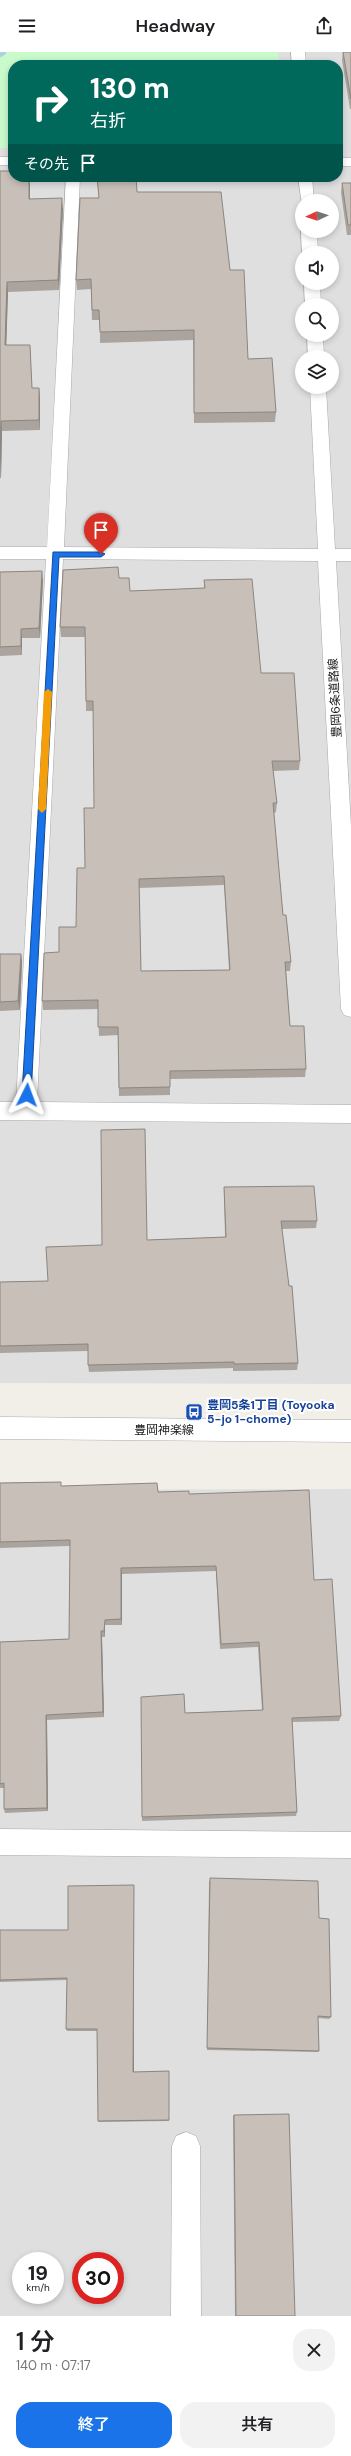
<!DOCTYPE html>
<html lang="ja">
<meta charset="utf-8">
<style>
:root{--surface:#fff;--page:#f2f2f2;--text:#202124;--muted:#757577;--accent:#1a73e8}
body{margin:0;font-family:"DM Sans","Noto Sans JP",sans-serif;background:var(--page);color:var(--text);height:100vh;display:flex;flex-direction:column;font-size:15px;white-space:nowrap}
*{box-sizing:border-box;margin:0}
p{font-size:13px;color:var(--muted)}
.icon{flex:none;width:22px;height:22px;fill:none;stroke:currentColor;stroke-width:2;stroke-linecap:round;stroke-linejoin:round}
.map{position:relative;height:2264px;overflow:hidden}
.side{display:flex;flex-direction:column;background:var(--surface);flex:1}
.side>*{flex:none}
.banner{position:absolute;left:8px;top:8px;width:335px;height:122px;border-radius:16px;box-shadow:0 2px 6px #0003;background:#00695c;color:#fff;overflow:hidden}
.needle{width:26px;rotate:266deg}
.fabs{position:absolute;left:295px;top:142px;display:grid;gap:8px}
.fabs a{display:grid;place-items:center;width:44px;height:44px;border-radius:50%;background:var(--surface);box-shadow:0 2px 6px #0003;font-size:20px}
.speed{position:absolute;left:12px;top:2200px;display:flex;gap:8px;font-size:20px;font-weight:700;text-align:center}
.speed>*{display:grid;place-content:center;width:52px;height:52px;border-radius:50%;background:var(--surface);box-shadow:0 2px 6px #0003;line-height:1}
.speed small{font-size:10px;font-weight:400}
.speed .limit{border:6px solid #d22;background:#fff;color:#111}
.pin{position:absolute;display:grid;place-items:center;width:34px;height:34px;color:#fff;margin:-41px -17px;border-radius:50% 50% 50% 0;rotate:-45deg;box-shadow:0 0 4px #0007}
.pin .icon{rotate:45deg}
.me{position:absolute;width:44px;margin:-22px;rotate:3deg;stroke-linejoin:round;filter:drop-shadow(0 0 3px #0008)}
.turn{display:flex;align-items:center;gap:14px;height:84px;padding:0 16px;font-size:18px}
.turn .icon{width:52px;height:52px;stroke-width:2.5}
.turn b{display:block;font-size:28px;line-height:34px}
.then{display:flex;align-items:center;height:38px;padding:0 16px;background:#0003;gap:8px;font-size:15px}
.round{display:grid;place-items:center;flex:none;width:42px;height:42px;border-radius:16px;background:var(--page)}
.overview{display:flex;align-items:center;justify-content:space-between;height:68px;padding:0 16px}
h1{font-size:24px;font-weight:600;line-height:30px}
.cta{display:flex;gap:8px;margin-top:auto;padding:8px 16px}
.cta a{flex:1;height:46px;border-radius:16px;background:var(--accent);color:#fff;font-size:16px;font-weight:600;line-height:46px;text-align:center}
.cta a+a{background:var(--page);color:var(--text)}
header{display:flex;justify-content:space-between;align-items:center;height:52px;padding:0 16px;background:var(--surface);font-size:18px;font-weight:600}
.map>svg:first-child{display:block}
.residential{fill:#e0dfdf;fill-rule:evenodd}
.park{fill:#c8facc}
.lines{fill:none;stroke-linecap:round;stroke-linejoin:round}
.stream{stroke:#aad3df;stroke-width:8}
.service-casing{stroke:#a9a9a9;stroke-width:1}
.minor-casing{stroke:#a9a9a9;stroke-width:1}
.tertiary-casing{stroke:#a9a9a9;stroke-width:1}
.service{fill:#fff;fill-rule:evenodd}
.minor{fill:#fff;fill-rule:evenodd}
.tertiary{fill:#fff;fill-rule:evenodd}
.wall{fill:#aba49e;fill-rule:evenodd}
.shaded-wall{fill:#8b8681}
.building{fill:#c7bfb8;stroke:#8b8681;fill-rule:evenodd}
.route{fill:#1a73e8;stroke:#114b97}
.slow{fill:#f59e0b}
.labels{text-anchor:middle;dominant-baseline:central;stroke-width:4;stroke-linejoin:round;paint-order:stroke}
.street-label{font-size:12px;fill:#222;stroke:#fff}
.transit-label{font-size:12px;font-weight:bold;fill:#164399;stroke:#fff;text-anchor:start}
</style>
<header><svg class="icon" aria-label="menu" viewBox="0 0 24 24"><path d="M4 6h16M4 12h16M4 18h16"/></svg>Headway<svg class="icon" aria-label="share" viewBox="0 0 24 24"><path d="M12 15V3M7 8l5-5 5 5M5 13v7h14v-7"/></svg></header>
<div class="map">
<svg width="351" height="2264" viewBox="0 0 351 2264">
<rect width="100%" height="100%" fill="#f2efe9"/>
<path class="residential" d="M0,0h351v1332l-351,-1zM13,13h325v112h-325zM302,149h30v30h-30zM302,201h30v30h-30zM302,253h30v30h-30zM302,305h30v30h-30z
M351,1437v827h-351v-826zM21,2209h34v34h-34zM81,2209h34v34h-34z"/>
<path class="park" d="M0,0h278l1,13h-266v83h-13z"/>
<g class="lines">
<path class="stream" d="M0,1l2,-1"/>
<defs>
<path id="service" d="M186,2080l10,4 4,10 1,170h-30l1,-170 4,-10z"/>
<path id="minor" d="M291,0h14l1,13h-14z
M0,105h13v8h-13z
M338,106h13v8h-13z
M66,125h14l-16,370 254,2 -8,-162h16l9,162h16v12h-15l15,265v191l-7,-2 -3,-6 -23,-448 -255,-2 -26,543 314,3v18l-351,-3v-18h16l30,-543h-46v-12h47z
M298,125h14l2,24h-12v3z
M301,179h16l1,22h-16z
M304,231h16l1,22h-16z
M307,283h16l1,22h-16z
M0,1777l351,3v26l-351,-3z"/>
<path id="tertiary" d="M0,1365l351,3v22l-351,-3z"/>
</defs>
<use href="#service" class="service-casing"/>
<use href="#minor" class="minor-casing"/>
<use href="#tertiary" class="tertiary-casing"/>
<use href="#service" class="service"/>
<use href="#minor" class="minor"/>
<use href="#tertiary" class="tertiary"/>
</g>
<path class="wall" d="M343,0h8v57h-1l-8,-49z
M0,119l13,5 16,1 1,22 33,10 -4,81 -51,2 -2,53h24l2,43h7l1,10v32l-38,1 -1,47h-1z
M97,125l40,15 93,78 18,89 28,53 -1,10 -81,1 -1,-83 -93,3v-23h-8l-1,-31 -14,1 -1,-10 23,-82z
M342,131h9v52h-4l-6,-42z
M0,520l43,9 -3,57h-18v17l-22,1z
M119,526l11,13 74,-3v-8l57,93 39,88 -1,9 -26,1 4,32 -1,9 -2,1 9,102 8,47 -1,9h-4l4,55 16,43 -1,8 -135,2v16l-51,1 -1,-61 -19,1 -1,-27 -55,1 -1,-9 17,-49 17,-25 18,-119v-97h-8l-1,-74h-24l-1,-10zM224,833l5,85 -88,1 -2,-83z
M0,902h21l1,8 -2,48 -20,1z
M224,1135l93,34 -1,7 -34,1 16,134 -1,7 -64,1v-3l-144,4 -1,-7v-14l-88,2v-71l48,-1 54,-36 45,-5 78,-3 -1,-42z
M61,1430v4l128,8 125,86 27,136 -2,5 -47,1 5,90 -1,4 -154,5v-4l43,-104 77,-3 -4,-63 -38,2 -4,-78 -94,3v51h-17v12h-3l2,80 -57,3 1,91 -43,2 -1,-4v-21h-4v-146l69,-3 1,-93 -70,2v-65z
M209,1829l110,37 12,99 -2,2 -11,-1 1,33 -1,1 -111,-2z
M134,1836v184l35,-1v50l-70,1 -1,-1 -1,-90h-30l-1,-2 1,-49 -67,2v-52h68z
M234,2063l61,201h-60l-2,-200z"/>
<path class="shaded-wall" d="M29,125l1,9v23l-1,-10z
M62,146l1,11 -4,81 -1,-10z
M7,230l1,10 -2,64 -1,-11z
M39,336l1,10v32l-1,-10z
M1,369l1,10 -1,47 -1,-20z
M42,519l1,10 -3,57 -1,-10z
M21,577l1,9v17l-1,-9z
M21,902l1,8 -2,48 -2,-9z
M121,1516l1,6v51l-1,-6z
M105,1568v17l-1,-6z
M101,1579l1,6 2,80 -1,-5z
M46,1663l1,5 1,91 -1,-3z
M134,1833v188l-1,-1z"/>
<path class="building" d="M343,0h8v47z
M0,119h12l1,6h16v22l33,-1 -4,82 -51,2 -2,63h25l2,43h7v32l-38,1 -1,37z
M97,125h39l1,15h84l9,78h14l4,89 24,-1 4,54 -82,1v-83l-94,2 -1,-22h-7l-1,-31 -15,1 4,-82h19z
M342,131h9v42h-3z
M118,515l1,11h10l1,13 75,-3 -1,-8 48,-1 9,94h33l6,88h-28l5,42h-4l10,112h3l5,47h-6l5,64h14l2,43 -136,2v16l-51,1 -1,-61h-20v-27l-56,1 2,-48 15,-1v-25h17l1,-59h8l-1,-60h10l-1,-107h-7l-1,-74h-25l3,-57zM224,824l6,94 -89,1 -2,-92z
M42,519l-3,57 -18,1v17l-21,1v-75z
M0,902h21l-3,47 -18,1z
M145,1077l2,111 79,-3 -2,-50 90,-1 3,35h-36l8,65h3l6,77 -64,1v-2l-146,3v-21l-88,2v-64l48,-1 -2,-34 56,-2 -1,-115z
M61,1430v4l96,-3 1,9 31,-1v3l120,-4 5,90 18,-1 9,137 -49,2 5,94 -155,5 -1,-120 43,-3 1,19 78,-3 -4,-68 -38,2 -5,-78 -95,2v51l-16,1 -1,11h-3l2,81 -57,3 1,93 -43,1v-26l-4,1v-142l69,-3 1,-99 -70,2v-59z
M210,1826l108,3 1,37 10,1 2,98 -13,-1 1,35 -112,-3z
M134,1833l-1,187 36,-1v49l-71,1 -1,-92h-31l1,-51 -67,2v-50h68v-44z
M289,2062l6,202h-59l-2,-201z"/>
<path class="route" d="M53,500h48l4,2 -4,3h-42l-28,538 -4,4 -5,-4z"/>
<path class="slow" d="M48,637l4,3 -6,117 -4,4 -4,-4 6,-117z"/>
<defs>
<symbol id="bus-square" viewBox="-11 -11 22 22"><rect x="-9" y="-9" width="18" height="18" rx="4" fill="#1a4fb4" stroke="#fff"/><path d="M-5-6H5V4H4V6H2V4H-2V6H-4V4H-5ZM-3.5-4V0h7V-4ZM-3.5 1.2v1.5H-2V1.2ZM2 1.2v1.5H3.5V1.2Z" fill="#fff"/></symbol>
</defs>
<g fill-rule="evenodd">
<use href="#bus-square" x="184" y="1350" width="20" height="20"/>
</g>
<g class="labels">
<g class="street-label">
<text transform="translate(335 646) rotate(-93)">豊岡6条道路線</text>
<text x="164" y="1378">豊岡神楽線</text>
</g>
<g class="transit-label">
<text x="207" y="1353">豊岡5条1丁目 (Toyooka<tspan x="207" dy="14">5-jo 1-chome)</tspan></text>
</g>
</g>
</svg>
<div class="fabs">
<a><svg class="needle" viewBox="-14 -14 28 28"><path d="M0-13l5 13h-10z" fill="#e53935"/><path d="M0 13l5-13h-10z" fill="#757577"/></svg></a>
<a><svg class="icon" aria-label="sound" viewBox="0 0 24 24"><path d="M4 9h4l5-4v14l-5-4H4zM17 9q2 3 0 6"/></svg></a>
<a><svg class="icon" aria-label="search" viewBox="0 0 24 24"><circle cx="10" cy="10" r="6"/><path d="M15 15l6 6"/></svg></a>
<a><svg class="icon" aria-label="layers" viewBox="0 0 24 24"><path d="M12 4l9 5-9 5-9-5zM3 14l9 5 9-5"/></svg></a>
</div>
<div class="speed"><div>19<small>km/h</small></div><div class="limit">30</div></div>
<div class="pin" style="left:101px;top:502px;background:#d93025"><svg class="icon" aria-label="arrive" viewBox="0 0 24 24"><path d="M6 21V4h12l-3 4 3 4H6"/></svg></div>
<svg class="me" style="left:27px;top:1043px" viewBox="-20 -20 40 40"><path d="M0-17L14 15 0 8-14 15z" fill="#1a73e8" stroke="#fff" stroke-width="4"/></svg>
<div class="banner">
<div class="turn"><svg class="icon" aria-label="right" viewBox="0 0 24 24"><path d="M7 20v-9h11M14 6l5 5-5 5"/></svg><div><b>130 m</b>右折</div></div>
<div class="then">その先<svg class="icon" aria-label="arrive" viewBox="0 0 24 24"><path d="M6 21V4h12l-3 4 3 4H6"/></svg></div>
</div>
</div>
<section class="side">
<div class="overview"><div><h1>1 分</h1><p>140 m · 07:17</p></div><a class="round"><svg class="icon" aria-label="close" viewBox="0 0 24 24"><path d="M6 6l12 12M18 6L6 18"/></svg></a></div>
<div class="cta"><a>終了</a><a>共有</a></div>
</section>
